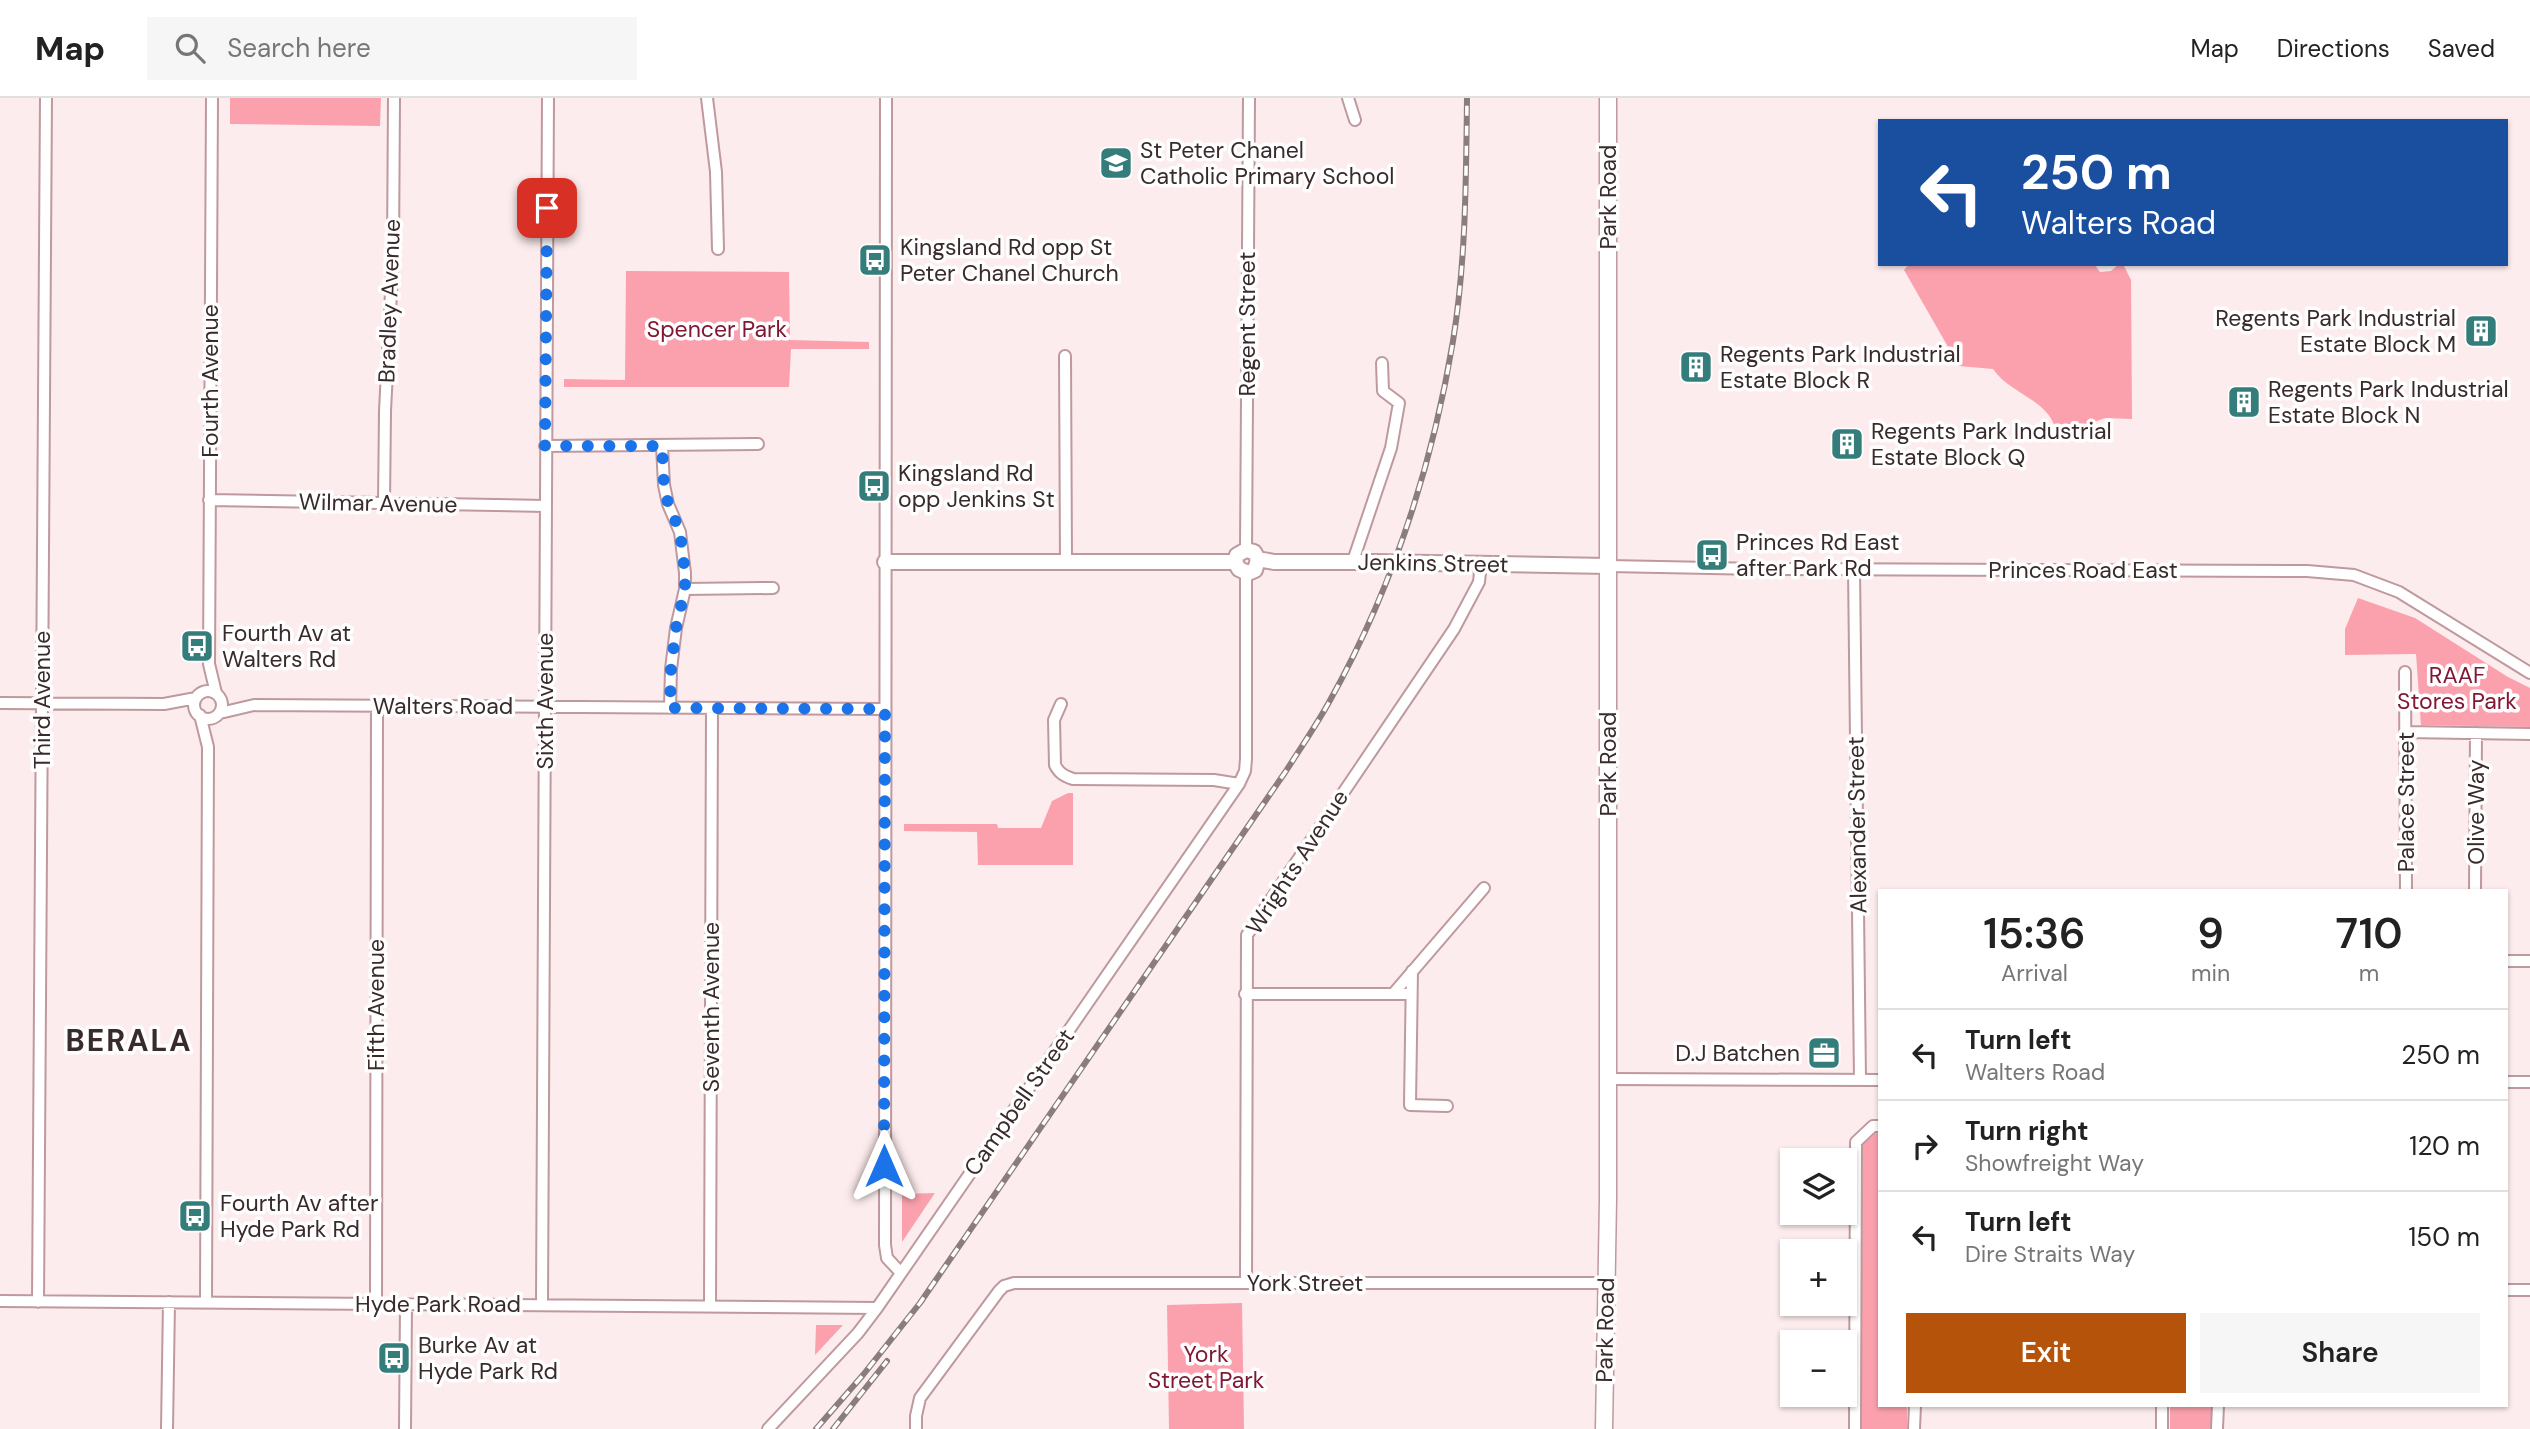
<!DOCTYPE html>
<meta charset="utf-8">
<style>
:root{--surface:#fff;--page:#f6f6f6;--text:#222;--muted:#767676;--line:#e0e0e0;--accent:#b45309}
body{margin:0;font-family:"DM Sans",sans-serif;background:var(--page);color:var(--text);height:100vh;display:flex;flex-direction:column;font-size:26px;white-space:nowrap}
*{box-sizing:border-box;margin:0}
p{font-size:23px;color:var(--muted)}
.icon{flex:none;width:38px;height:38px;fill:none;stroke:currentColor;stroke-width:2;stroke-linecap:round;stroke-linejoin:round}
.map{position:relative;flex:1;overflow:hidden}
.details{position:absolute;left:1878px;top:791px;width:630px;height:518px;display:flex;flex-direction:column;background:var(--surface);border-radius:0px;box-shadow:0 2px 5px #0004}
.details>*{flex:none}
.banner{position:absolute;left:1878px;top:21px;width:630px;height:147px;border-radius:0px;box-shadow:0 2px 5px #0004;background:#1a4fa0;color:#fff;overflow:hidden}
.fabs{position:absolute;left:1780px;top:1050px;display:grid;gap:14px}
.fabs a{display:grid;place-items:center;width:77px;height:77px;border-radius:0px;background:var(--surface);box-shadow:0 2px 5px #0004;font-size:35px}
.pin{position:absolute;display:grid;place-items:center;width:60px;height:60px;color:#fff;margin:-30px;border-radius:14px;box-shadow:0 4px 10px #0006}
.me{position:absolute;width:77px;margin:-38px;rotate:0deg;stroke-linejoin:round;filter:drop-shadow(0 0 5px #0008)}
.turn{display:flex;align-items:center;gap:24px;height:147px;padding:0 28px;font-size:32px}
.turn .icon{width:91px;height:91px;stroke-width:2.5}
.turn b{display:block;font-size:49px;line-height:60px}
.eta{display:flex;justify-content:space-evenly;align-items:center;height:119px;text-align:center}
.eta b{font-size:42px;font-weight:600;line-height:49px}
.button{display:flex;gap:14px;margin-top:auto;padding:14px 28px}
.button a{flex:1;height:80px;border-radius:0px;background:var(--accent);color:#fff;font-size:28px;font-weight:600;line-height:80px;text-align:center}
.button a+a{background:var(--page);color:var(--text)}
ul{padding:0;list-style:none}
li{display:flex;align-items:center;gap:21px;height:91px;padding:0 28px;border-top:2px solid var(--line)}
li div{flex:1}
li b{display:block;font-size:26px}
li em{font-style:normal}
header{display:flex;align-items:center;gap:42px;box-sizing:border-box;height:98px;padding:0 35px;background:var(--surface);border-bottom:2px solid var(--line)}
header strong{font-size:33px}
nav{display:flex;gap:38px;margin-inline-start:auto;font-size:24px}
.search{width:490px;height:63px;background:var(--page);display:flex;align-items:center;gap:18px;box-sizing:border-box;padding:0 24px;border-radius:0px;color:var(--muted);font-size:26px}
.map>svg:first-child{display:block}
.green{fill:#faa1ad}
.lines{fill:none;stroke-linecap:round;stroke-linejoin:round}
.minor-casing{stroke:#be999d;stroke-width:14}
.tertiary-casing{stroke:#be999d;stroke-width:18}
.secondary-casing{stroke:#be999d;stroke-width:19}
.minor{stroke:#fff;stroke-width:10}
.tertiary{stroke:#fff;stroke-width:14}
.secondary{stroke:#fff;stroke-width:16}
.rail-casing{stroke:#8b7c7e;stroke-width:6}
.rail{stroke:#fefefe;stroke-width:3.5;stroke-dasharray:10;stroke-linecap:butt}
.tertiary-bridge-casing{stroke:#be999d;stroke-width:18;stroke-linecap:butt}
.tertiary-bridge{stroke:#fff;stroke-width:14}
.route{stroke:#1a73e8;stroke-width:12;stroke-dasharray:0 21.6}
.labels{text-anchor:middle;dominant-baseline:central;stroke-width:7;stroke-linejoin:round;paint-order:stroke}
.poi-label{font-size:23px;fill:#392a2c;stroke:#fefefe;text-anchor:start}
.street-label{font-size:23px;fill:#392a2c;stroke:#fefefe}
.park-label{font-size:23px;fill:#801834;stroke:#fefefe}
.district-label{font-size:30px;font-weight:bold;letter-spacing:2px;fill:#392a2c;stroke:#fefefe}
</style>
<header>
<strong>Map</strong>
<div class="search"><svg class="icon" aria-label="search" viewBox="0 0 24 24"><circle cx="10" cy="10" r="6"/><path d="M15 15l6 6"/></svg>Search here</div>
<nav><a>Map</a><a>Directions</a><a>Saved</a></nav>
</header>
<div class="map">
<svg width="2530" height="1331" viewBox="0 0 2530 1331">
<rect width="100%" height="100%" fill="#fceced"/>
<path class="green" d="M230,0h151l-1,28 -150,-2z
M1909,166h185l6,8 11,-1 8,-7h4l8,16 1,139 -27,-1 -33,12 -17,-3c-9,-28 -46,-34 -62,-58l-34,-3 -55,-96z
M626,173l163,1 1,68 79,2v7h-78l-2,38h-225v-8l61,1z
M2358,500l57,20 93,59 22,11v39l-109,-2 -5,-71 -71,1v-26z
M1068,695h5v72h-95l-1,-33 -73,-1v-7h93l1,4h43l11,-27z
M1877,1034h3v273h27v24h-46l1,-284z
M935,1095l-33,49v-48z
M1242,1205l2,126h-75l-2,-124z
M816,1227h27l-28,30z
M2170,1307h42v24h-42z"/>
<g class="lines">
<defs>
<path id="minor" d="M212,0l-3,566 7,29
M707,0l9,74 2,77
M886,0l-1,1147 2,13 14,15
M1348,0l7,22
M1065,258l1,205
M545,348l213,-2
M662,348l2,39 4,19 12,28 5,41v16l-9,39 -5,41 -1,39
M209,402l337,6
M384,405l1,-92 8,-158 1,-155
M1246,452l3,-452
M1353,463l38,-113 8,-45 -16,-12 -1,-28
M1609,468l152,3 546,2 47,4 45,17 131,81
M1854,471l6,511
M685,491l88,-1
M2405,574l1,219
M194 607a14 14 0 1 1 28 0a14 14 0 1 1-28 0Z
M0,605l164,1 32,-6
M1061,606l-7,16 1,45c4,8 9,11 18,14l141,1 25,4
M220,615l34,-8 631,4
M200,617l8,32 -2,555
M2406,634l124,2
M2475,793l1,-158
M2506,863h24
M1412,873l-2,134 37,1
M1245,896h166
M1393,896l91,-106
M1608,981l272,1
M2506,984h24
M1246,1185l1,-348 207,-306 25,-47 2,-19
M2506,1192h24
M0,1203l877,7
M38,1204l8,-1204
M376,1206l1,-598
M542,1207l6,-1207
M710,1208l2,-598
M2162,1307v24
M167,1331l2,-127
M405,1331l1,-125
M768,1331l90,-96 19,-25 362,-524 6,-13 1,-12v-186
M916,1331v-13l4,-18 79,-107 5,-5 10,-3h591
M1855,1331l1,-287 17,-16h7
M1914,1331l1,-24
M2217,1331l1,-24"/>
<path id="tertiary" d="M1258,461l16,3h100
M885,464h350
M1235,464l4,7 9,4 7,-3 3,-11
M1235,464l2,-7 9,-5 8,2 4,7
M1430,465l179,3"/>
<path id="secondary" d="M1604,1331l4,-230v-1101"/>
</defs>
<use href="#minor" class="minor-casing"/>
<use href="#tertiary" class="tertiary-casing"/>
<use href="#secondary" class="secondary-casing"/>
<use href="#minor" class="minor"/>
<use href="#tertiary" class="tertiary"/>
<use href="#secondary" class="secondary"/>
<defs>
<path id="rail" d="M816,1331l47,-54 57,-72 366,-532c14,-22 29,-44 42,-67 63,-112 104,-237 125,-363 13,-80 13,-162 14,-243
M833,1331l54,-68"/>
</defs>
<use href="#rail" class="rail-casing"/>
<use href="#rail" class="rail"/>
<defs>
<path id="tertiary-bridge" d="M1374,464l56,1"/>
</defs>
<use href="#tertiary-bridge" class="tertiary-bridge-casing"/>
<use href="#tertiary-bridge" class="tertiary-bridge"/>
</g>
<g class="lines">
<path class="route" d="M547,110l-2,238h117l2,39 4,18 12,29 5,41v16l-9,39 -5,41 -1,39 215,1 -1,457"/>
</g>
<defs>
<symbol id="school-square" viewBox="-11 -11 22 22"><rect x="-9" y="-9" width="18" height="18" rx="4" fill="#357d7a" stroke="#fefefe"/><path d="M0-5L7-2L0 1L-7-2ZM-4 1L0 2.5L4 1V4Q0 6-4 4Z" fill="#fff"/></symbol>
<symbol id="bus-square" viewBox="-11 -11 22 22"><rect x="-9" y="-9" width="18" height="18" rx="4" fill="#357d7a" stroke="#fefefe"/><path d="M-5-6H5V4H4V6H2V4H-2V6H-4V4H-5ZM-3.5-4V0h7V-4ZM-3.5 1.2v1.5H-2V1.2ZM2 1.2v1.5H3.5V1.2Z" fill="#fff"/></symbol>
<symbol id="building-square" viewBox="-11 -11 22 22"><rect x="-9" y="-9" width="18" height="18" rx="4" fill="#357d7a" stroke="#fefefe"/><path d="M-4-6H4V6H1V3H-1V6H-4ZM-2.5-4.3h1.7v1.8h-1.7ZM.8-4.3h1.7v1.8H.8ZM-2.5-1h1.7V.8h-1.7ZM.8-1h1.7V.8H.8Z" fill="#fff"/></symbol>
<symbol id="office-square" viewBox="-11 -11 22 22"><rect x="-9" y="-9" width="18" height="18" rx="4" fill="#357d7a" stroke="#fefefe"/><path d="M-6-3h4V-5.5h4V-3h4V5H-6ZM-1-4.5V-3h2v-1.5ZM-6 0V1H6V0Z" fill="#fff"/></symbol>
</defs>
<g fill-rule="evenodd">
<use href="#school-square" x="1097" y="46" width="38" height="38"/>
<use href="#bus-square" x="856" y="143" width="38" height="38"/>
<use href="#building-square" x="2462" y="214" width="38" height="38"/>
<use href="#building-square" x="1677" y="250" width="38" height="38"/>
<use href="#building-square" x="2225" y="285" width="38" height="38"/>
<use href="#building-square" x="1828" y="327" width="38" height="38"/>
<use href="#bus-square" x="855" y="369" width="38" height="38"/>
<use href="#bus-square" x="1693" y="438" width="38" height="38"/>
<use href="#bus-square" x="178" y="529" width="38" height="38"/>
<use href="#office-square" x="1805" y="936" width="38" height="38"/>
<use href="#bus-square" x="176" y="1099" width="38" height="38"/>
<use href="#bus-square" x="375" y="1241" width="38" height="38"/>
</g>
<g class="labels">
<g class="poi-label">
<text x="1140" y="52">St Peter Chanel<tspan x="1140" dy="26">Catholic Primary School</tspan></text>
<text x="900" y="149">Kingsland Rd opp St<tspan x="900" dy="26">Peter Chanel Church</tspan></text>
<text x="2456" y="220" text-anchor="end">Regents Park Industrial<tspan x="2456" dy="26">Estate Block M</tspan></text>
<text x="1720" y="256">Regents Park Industrial<tspan x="1720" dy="26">Estate Block R</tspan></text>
<text x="2268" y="291">Regents Park Industrial<tspan x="2268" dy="26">Estate Block N</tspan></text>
<text x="1871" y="333">Regents Park Industrial<tspan x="1871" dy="26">Estate Block Q</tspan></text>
<text x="898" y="375">Kingsland Rd<tspan x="898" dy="26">opp Jenkins St</tspan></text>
<text x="1736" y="444">Princes Rd East<tspan x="1736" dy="26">after Park Rd</tspan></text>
<text x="222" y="535">Fourth Av at<tspan x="222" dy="26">Walters Rd</tspan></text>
<text x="1800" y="955" text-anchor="end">D.J Batchen</text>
<text x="220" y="1105">Fourth Av after<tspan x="220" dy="26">Hyde Park Rd</tspan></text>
<text x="418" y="1247">Burke Av at<tspan x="418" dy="26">Hyde Park Rd</tspan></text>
</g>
<g class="street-label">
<text transform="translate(1608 99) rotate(-90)">Park Road</text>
<text transform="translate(389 203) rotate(-88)">Bradley Avenue</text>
<text transform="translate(1247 226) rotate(-90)">Regent Street</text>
<text transform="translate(210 283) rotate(-90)">Fourth Avenue</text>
<text transform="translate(378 405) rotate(1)">Wilmar Avenue</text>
<text transform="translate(1433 465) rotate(1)">Jenkins Street</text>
<text x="2083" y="472">Princes Road East</text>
<text transform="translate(42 602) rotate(-90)">Third Avenue</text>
<text transform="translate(545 603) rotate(-90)">Sixth Avenue</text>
<text x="443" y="608">Walters Road</text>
<text transform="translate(1608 666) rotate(-90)">Park Road</text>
<text transform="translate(2406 704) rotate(-90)">Palace Street</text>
<text transform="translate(2476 714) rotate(-90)">Olive Way</text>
<text transform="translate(1857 727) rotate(-91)">Alexander Street</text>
<text transform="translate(1297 764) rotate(-57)">Wrights Avenue</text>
<text transform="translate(376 907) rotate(-90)">Fifth Avenue</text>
<text transform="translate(711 909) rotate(-90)">Seventh Avenue</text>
<text transform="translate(1019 1004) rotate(-55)">Campbell Street</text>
<text x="1305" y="1185">York Street</text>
<text x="438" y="1206">Hyde Park Road</text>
<text transform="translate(1605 1232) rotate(-89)">Park Road</text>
</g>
<g class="park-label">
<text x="717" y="231">Spencer Park</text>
<text x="2457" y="577">RAAF<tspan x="2457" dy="26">Stores Park</tspan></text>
<text x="1206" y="1256">York<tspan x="1206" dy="26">Street Park</tspan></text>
</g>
<g class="district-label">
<text x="129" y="942">BERALA</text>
</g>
</g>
</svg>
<div class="fabs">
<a><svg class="icon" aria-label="layers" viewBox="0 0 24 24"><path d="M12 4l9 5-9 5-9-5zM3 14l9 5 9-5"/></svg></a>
<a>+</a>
<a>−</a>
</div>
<div class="pin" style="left:547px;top:110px;background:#d93025"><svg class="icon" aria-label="arrive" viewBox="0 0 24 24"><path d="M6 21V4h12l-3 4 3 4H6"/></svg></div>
<svg class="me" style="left:884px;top:1068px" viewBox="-20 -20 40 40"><path d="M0-17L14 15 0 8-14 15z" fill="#1a73e8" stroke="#fff" stroke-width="4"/></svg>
<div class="banner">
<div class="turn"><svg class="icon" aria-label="left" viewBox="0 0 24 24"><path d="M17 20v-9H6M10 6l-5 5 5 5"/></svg><div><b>250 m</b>Walters Road</div></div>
</div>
<section class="details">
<div class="eta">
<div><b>15:36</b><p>Arrival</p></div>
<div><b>9</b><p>min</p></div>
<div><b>710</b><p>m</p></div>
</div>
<ul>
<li><svg class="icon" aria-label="left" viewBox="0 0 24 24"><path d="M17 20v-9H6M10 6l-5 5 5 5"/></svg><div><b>Turn left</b><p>Walters Road</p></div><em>250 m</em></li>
<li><svg class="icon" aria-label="right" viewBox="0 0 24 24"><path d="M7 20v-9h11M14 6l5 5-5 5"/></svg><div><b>Turn right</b><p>Showfreight Way</p></div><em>120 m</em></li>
<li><svg class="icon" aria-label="left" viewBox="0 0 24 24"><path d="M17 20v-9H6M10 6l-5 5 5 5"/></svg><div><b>Turn left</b><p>Dire Straits Way</p></div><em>150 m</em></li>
</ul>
<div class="button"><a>Exit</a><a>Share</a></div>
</section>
</div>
